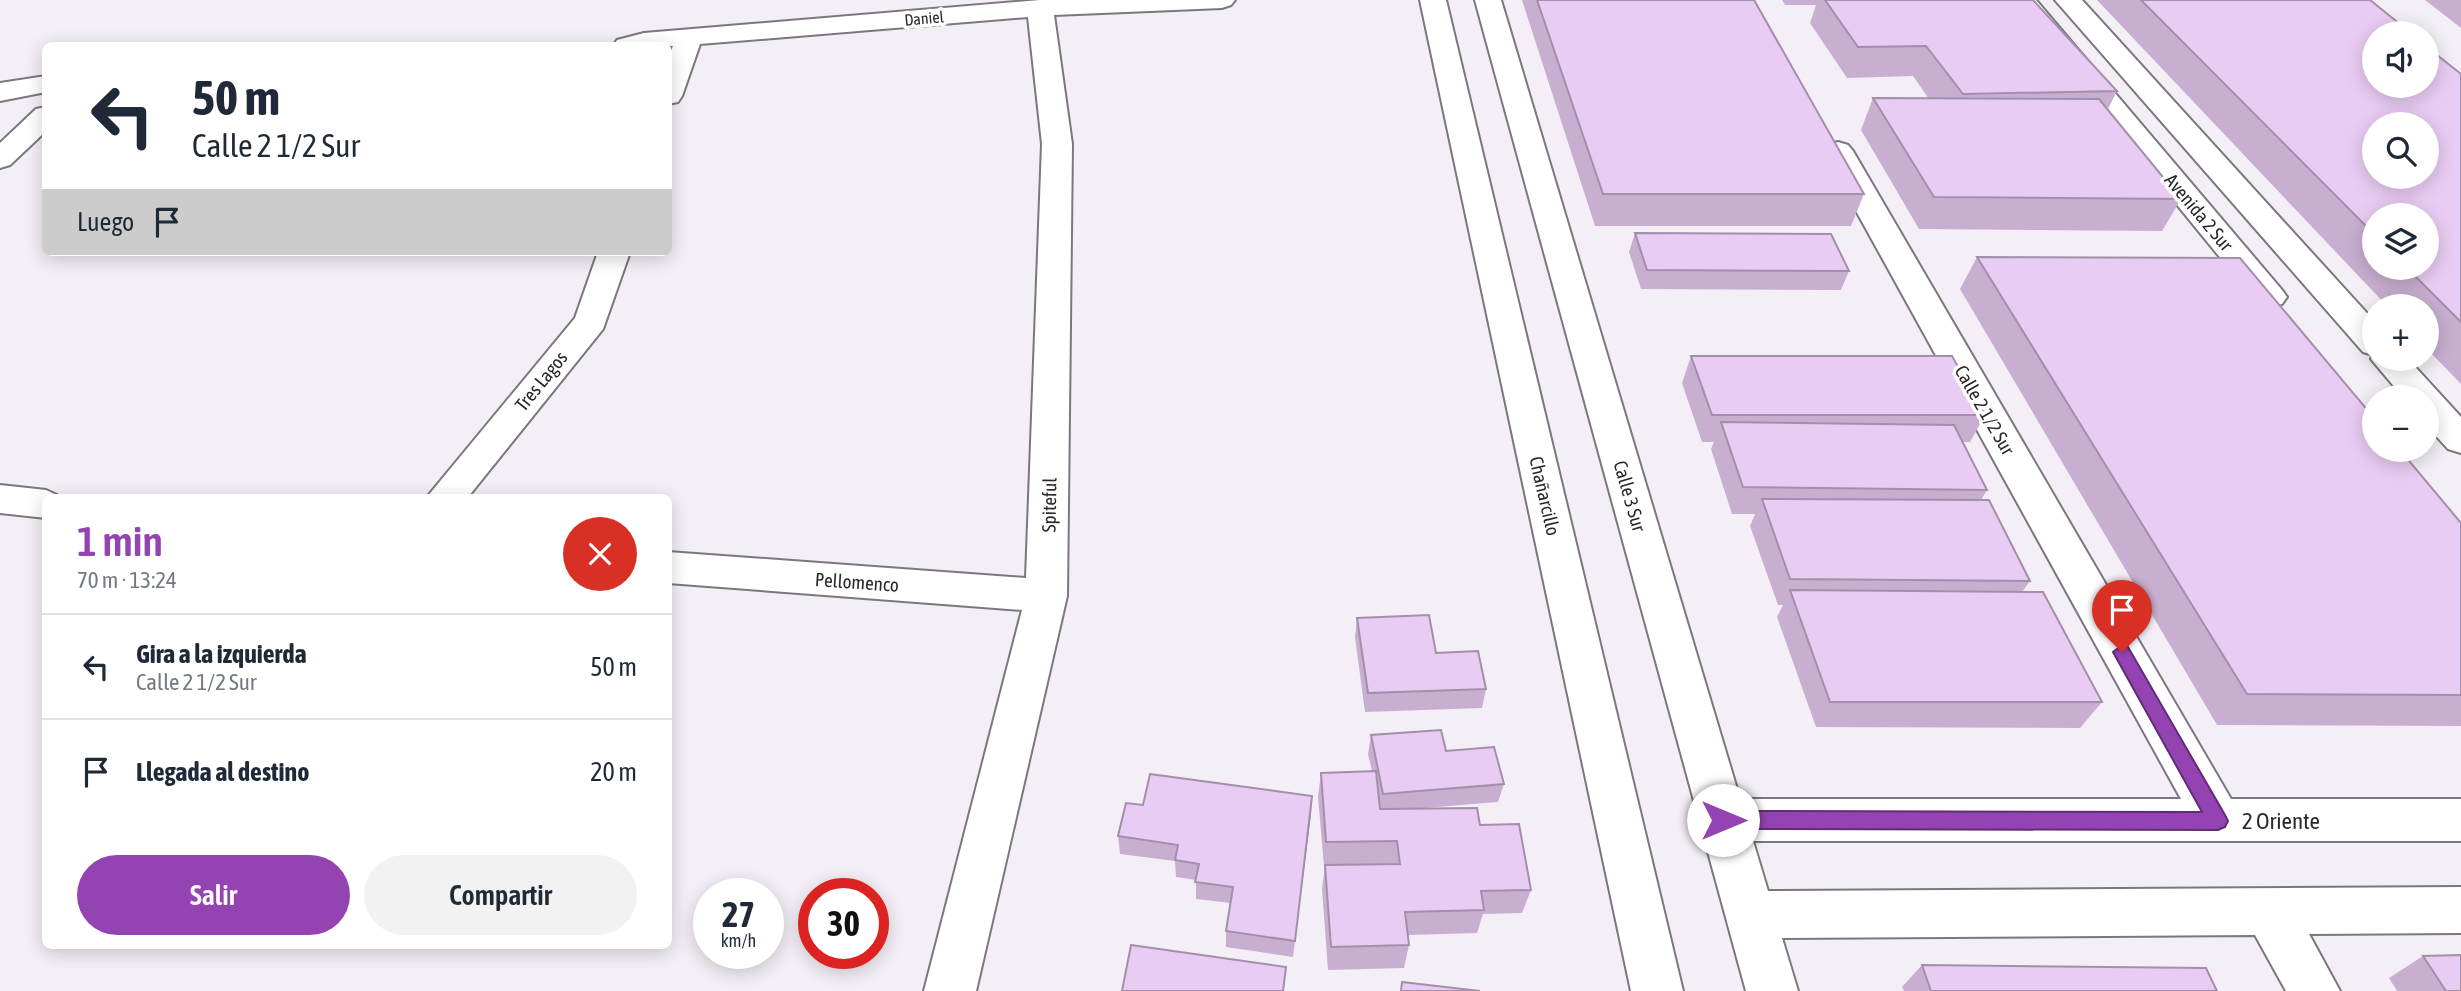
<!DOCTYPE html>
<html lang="es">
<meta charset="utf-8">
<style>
:root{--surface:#fff;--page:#f2f2f3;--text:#1f2937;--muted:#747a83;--line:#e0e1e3;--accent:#9443b3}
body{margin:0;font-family:"Asap Condensed",sans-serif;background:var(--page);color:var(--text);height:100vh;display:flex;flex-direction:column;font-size:26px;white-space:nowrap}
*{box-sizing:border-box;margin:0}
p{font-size:23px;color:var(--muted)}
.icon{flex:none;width:38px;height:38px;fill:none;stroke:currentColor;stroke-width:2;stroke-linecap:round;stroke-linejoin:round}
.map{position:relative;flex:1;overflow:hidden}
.drawer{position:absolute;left:42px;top:494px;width:630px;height:455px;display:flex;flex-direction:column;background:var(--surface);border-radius:10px;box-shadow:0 4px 18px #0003}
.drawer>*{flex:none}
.top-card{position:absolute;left:42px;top:42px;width:630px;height:214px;border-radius:10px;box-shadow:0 4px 18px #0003;background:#fff;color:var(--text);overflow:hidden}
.fabs{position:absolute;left:2362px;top:21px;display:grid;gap:14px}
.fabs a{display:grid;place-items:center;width:77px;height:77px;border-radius:50%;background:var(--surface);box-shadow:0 4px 18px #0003;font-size:35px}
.speed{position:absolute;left:693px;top:878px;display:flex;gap:14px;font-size:35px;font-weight:700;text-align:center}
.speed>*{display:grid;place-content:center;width:91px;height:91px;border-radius:50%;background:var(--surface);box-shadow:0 4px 18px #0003;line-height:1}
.speed small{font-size:18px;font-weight:400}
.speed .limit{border:10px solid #d22;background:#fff;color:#111}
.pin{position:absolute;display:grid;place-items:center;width:60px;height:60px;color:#fff;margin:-72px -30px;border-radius:50% 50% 50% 0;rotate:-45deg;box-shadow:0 0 7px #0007}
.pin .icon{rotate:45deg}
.me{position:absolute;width:77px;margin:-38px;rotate:90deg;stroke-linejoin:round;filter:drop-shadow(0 0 5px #0008)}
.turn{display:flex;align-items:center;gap:24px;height:147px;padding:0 35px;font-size:32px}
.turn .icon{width:91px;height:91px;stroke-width:2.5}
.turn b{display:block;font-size:49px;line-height:60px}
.then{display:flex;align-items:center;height:66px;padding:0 35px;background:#0003;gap:14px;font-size:26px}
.round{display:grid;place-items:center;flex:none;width:74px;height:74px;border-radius:37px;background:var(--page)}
.head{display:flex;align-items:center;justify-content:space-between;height:119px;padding:0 35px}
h1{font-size:42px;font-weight:600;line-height:52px;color:var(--accent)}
.action{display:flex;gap:14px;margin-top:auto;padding:14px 35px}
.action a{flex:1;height:80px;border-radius:42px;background:var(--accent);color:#fff;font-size:28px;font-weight:600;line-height:80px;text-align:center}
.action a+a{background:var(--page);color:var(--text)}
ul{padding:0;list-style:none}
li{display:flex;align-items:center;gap:21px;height:105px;padding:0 35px;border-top:2px solid var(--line)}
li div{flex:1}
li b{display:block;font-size:26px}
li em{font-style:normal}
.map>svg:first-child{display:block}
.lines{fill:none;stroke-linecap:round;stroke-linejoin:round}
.minor-casing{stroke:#7c777e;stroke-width:4}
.tertiary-casing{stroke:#7c777e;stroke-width:4}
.minor{fill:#fff;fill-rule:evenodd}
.tertiary{fill:#fff;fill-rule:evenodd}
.wall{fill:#c8afd1;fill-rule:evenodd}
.shaded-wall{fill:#a38faa}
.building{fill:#e9ccf3;stroke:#a38faa;stroke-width:2;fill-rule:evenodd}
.route{fill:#9443b3;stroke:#602c74;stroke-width:2}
.labels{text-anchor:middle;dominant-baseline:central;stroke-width:7;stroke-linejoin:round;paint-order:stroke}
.far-street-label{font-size:16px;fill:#282729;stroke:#fefefe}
.street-label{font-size:19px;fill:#282729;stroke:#fefefe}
.near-street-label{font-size:23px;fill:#282729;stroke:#fefefe}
</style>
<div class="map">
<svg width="2461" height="991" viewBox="0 0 2461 991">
<rect width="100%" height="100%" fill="#f4eff6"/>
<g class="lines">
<defs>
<path id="minor" d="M1040,0h195l-4,5 -9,3 -168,7 18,129 -5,452 -91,395h-52l98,-381 -354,-27v-31l358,26 16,-434 -14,-127 -328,27 -18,52 -4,6 -10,2v-46l5,-12h-60l4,-6 27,-7z
M1420,0h26l237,991h-52z
M1475,0h26l239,799h441l-358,-648 5,-6 10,-3 10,3 5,6 378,648h230v42h-708l15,50 693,-4v46l-152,1 31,57h-54l-31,-56 -473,3 16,53h-52z
M46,76v16l-46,9v-18z
M46,107v24l-36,34 -10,3v-25l36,-34z
M598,252h32l-27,77 -135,168h-41l148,-179z
M0,485l46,5 15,7h-15v21l-46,-5z"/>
<path id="tertiary" d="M2010,0h26l246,290 5,7 -5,7 -12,3 -12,-3z
M2055,0h27l293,322v37h33l53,58v36l-13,-4 -21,-23v-29h-24l-32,-38 2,-4 -10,-3z"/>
</defs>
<use href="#minor" class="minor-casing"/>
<use href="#tertiary" class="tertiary-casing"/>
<use href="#minor" class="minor"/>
<use href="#tertiary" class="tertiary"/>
</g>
<path class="wall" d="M1522,0h232l110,194 -13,32h-256z
M1782,0h251l84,91 -9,18 73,90 -19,32 -243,-2 -58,-99 12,-32 56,1 -16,-23 -66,2 -37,-55 6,-18h-31z
M2097,0h273l91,74v310l-34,-35v-43h-40zM2375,215l52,53h-52z
M2425,0h36v28z
M1635,233l214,38 -8,19 -200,-1 -12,-37z
M1977,257l484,266v203l-244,-1 -257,-436z
M1691,356l294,59 -15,27h-7l24,48 -6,10 49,81 -8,11 80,110 -22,26 -264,-1 -39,-110 6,-12h-5l-28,-79 5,-12h-23l-21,-65 3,-7h-12l-20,-59z
M1357,618l79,35 50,36 -4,19 -117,4 -10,-75z
M1371,735l75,16 58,33 -6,18 -74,6 56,17 51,65 -9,23 -39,1 -6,19 -70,2 2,10 -5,23 -76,2 -6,-81 3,-23h-1l-6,-69 3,-24 51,-2 -4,-17z
M1143,805l168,9 -18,143 -67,-10v-16l5,-28 -35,-4v-19l-20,-3 -1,-16 -55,-7 -2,-18z
M2423,956l38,35h-64l-8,-13z
M1922,965l295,26h-313l-2,-4z"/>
<path class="shaded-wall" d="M1312,796l-1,18 -18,143 2,-16z"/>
<path class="building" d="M1537,0h217l110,194h-261z
M1825,0h208l84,91 -154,3 -37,-48 -68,1z
M2141,0h229l41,33h-36v53h52v-39l34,27v248l-54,-54h20v-53h-52v20zM2375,124h52v53h-52z
M1873,98l226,1 82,100 -247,-2z
M1635,233l196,1 18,37 -202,-1z
M1977,257l263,1 135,161v31h25l61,73v172l-214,-1z
M1691,356h261l33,59h-273z
M1721,422l233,3 33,65 -244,-3z
M1762,499l227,1 41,81 -240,-2z
M1790,590l253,2 59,110h-272z
M1429,615l7,38 42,-2 8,38 -118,4 -11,-75z
M1441,730l5,21 48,-4 10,37 -121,10 -12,-59z
M1376,771l4,38 97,-1 3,17 39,-1 12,66 -50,1 3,19 -79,2 4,33 -78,2 -6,-82 75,-1 -3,-23 -71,1 -5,-69z
M1150,774l162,22 -17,145 -69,-10 7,-44 -38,-5 4,-18 -24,-4 3,-15 -60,-9 8,-33 17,2z
M1131,945l155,22 -3,24h-161z
M2461,955v36h-15l-23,-35z
M1922,965l284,3 11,23h-286z
M1402,982l78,9h-79z"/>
<path class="route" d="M2122,645l6,2 97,168 3,6 -3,6 -7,3 -495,-1 -7,-3 -3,-6 3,-6 7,-3 479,1 -89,-160z"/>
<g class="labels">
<g class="far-street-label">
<text transform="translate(924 18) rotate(-5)">Daniel</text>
</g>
<g class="street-label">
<text transform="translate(2199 212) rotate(50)">Avenida 2 Sur</text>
<text transform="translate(541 381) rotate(-51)">Tres Lagos</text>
<text transform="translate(1985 410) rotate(60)">Calle 2 1/2 Sur</text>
<text transform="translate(1545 496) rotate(77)">Chañarcillo</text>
<text transform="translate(1630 496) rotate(74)">Calle 3 Sur</text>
<text transform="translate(1049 505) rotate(-89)">Spiteful</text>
<text transform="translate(857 582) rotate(4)">Pellomenco</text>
</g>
<g class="near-street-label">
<text x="2281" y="821">2 Oriente</text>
</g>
</g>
</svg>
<div class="fabs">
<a><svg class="icon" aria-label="sound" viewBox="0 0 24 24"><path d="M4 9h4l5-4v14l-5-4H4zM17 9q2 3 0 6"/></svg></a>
<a><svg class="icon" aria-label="search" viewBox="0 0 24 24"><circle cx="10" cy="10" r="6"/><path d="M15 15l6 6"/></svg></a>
<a><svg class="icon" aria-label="layers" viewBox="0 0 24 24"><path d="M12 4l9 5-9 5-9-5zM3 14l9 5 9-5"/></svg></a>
<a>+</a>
<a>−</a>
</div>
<div class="speed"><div>27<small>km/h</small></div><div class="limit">30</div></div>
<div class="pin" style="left:2122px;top:652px;background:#d93025"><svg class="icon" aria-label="arrive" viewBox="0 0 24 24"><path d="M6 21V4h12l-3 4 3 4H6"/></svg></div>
<svg class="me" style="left:1723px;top:820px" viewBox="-20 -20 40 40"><circle r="19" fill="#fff"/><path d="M0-13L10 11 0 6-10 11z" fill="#9443b3"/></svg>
<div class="top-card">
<div class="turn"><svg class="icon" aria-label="left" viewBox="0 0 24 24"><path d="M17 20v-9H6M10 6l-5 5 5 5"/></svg><div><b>50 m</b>Calle 2 1/2 Sur</div></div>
<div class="then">Luego<svg class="icon" aria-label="arrive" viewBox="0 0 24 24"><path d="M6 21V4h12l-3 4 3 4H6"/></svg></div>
</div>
<section class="drawer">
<div class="head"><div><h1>1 min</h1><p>70 m · 13:24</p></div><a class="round" style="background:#d93025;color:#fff"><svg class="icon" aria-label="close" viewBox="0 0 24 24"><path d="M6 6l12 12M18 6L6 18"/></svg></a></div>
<ul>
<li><svg class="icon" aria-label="left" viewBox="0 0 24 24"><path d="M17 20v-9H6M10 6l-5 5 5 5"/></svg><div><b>Gira a la izquierda</b><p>Calle 2 1/2 Sur</p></div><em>50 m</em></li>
<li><svg class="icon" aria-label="arrive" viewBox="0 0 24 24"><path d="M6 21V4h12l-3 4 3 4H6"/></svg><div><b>Llegada al destino</b></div><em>20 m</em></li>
</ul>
<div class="action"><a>Salir</a><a>Compartir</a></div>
</section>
</div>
